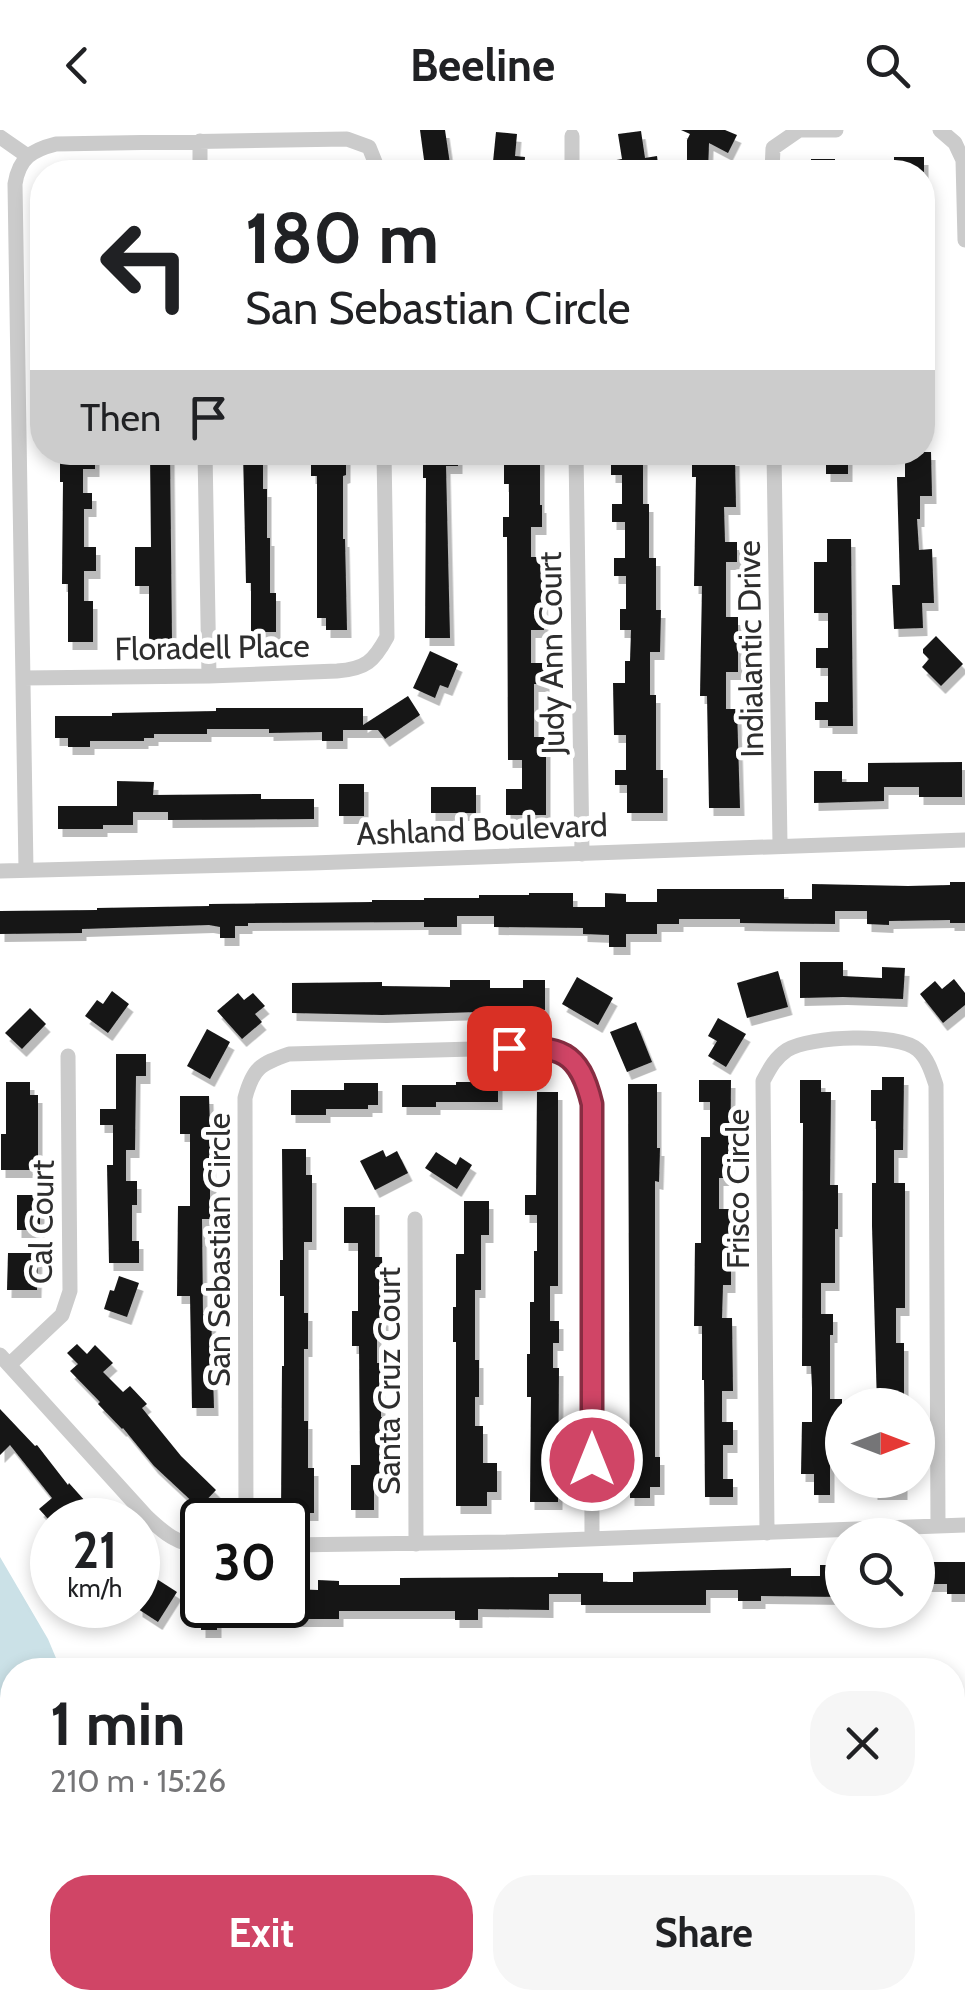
<!DOCTYPE html>
<meta charset="utf-8">
<style>
:root{--surface:#fff;--page:#f6f6f6;--text:#202124;--muted:#757577;--accent:#d04566}
body{margin:0;font-family:Cabin,sans-serif;background:var(--page);color:var(--text);height:100vh;display:flex;flex-direction:column;font-size:38px;white-space:nowrap}
*{box-sizing:border-box;margin:0}
p{font-size:32px;color:var(--muted)}
.icon{flex:none;width:55px;height:55px;fill:none;stroke:currentColor;stroke-width:2;stroke-linecap:round;stroke-linejoin:round}
.map{position:relative;flex:1;overflow:hidden}
.drawer{position:absolute;left:0px;top:1528px;width:965px;height:352px;display:flex;flex-direction:column;background:var(--surface);border-radius:40px 40px 0 0;box-shadow:0 5px 15px #0003}
.drawer>*{flex:none}
.banner{position:absolute;left:30px;top:30px;width:905px;height:305px;border-radius:40px;box-shadow:0 5px 15px #0003;background:#fff;color:var(--text);overflow:hidden}
.needle{width:65px;rotate:90deg}
.controls{position:absolute;left:825px;top:1258px;display:grid;gap:20px}
.controls a{display:grid;place-items:center;width:110px;height:110px;border-radius:50%;background:var(--surface);box-shadow:0 5px 15px #0003;font-size:50px}
.speed{position:absolute;left:30px;top:1368px;display:flex;gap:20px;font-size:50px;font-weight:700;text-align:center}
.speed>*{display:grid;place-content:center;width:130px;height:130px;border-radius:50%;background:var(--surface);box-shadow:0 5px 15px #0003;line-height:1}
.speed small{font-size:25px;font-weight:400}
.speed .limit{border:5px solid #111;border-radius:15px;background:#fff;color:#111}
.pin{position:absolute;display:grid;place-items:center;width:85px;height:85px;color:#fff;margin:-42px;border-radius:20px;box-shadow:0 5px 15px #0006}
.me{position:absolute;width:110px;margin:-55px;rotate:0deg;stroke-linejoin:round;filter:drop-shadow(0 0 8px #0008)}
.turn{display:flex;align-items:center;gap:35px;height:210px;padding:0 50px;font-size:45px}
.turn .icon{width:130px;height:130px;stroke-width:2.5}
.turn b{display:block;font-size:70px;line-height:85px}
.then{display:flex;align-items:center;height:95px;padding:0 50px;background:#0003;gap:20px;font-size:38px}
.round{display:grid;place-items:center;flex:none;width:105px;height:105px;border-radius:40px;background:var(--page)}
.headline{display:flex;align-items:center;justify-content:space-between;height:170px;padding:0 50px}
h1{font-size:60px;font-weight:700;line-height:75px}
.button{display:flex;gap:20px;margin-top:auto;padding:20px 50px}
.button a{flex:1;height:115px;border-radius:40px;background:var(--accent);color:#fff;font-size:40px;font-weight:700;line-height:115px;text-align:center}
.button a+a{background:var(--page);color:var(--text)}
header{display:flex;justify-content:space-between;align-items:center;height:130px;padding:0 50px;background:var(--surface);font-size:45px;font-weight:700}
.map>svg:first-child{display:block}
.water{fill:#cbe1e7}
.building{fill:#151515;filter:url(#shadow)}
.lines{fill:none;stroke-linecap:round;stroke-linejoin:round}
.minor{stroke:#cbcbcb;stroke-width:15}
.route-casing{stroke:#872d42;stroke-width:25}
.route{stroke:#d04566;stroke-width:18}
.labels{text-anchor:middle;dominant-baseline:central;stroke-width:10;stroke-linejoin:round;paint-order:stroke}
.street-label{font-size:32px;fill:#2e2e2e;stroke:#fff}
</style>
<header><svg class="icon" aria-label="back" viewBox="0 0 24 24"><path d="M15 5l-7 7 7 7"/></svg>Beeline<svg class="icon" aria-label="search" viewBox="0 0 24 24"><circle cx="10" cy="10" r="6"/><path d="M15 15l6 6"/></svg></header>
<div class="map">
<svg width="965" height="1878" viewBox="0 0 965 1878">
<defs>
<filter id="shadow"><feDropShadow dx="4.5" dy="8" stdDeviation="0" flood-color="#0004"/></filter>
</defs>
<rect width="100%" height="100%" fill="#fff"/>
<path class="water" d="M0,1427l48,82 13,31h-49v328h238l10,10h-260z
M405,1868h93v10h-93z"/>
<path class="building" d="M420,0h25l5,34 -25,3z
M681,0h44l12,5 -9,18 -19,-10 -1,29h-21v-32l3,-6z
M641,1l4,27 12,-2 2,16h-46l-2,-11 11,-2 -4,-25z
M496,2l21,2 -2,22 10,1 -1,15h-32z
M894,27h30v15h-30z
M811,29h24v13h-24z
M60,322h35v17h-12v24h9v16h-8v38h12v24h-12v30h9v41h-25v-58h-6l1,-102h-3z
M150,322h20l2,189h-23v-55h-14v-39h16z
M243,322h20v37h4v49h3v55h6v39h-25v-49h-5z
M311,322h35v23l-3,1v63h2l2,91h-21v-12h-9v-142h-6z
M423,322h35v14h-12l4,172h-25l1,-160h-3z
M611,322h32v52h6v54h7v52h5l-1,42h-10v43h6v75h7v43h-36v-28h-12v-15h11v-35h-12l-1,-52h12v-22h5l1,-31h-11v-21h6v-33h-12v-18h11v-36h-13v-18h10v-29h-11z
M692,322h28v6h15l1,49h-12l1,35h12v20h-11v55h12v55h-12v37h11l3,99h-31l-2,-112h-7l2,-110h-8l2,-109h-4z
M826,322h22v22h-22z
M905,322h26l1,44h-12v23h-3l2,31 13,-1 2,54h-12l1,25 -29,1 -2,-44h8l-3,-108h8z
M504,324h36v51h2v22h-11v30h11l2,73h-13v33h14v21h-11v53h12v78h-40v-26h16v-29h-14l-1,-223h-4v-20h6v-33h-5z
M827,409h24l2,187h-25v-6h-13v-18h13v-34h-12v-20h12v-35h-14v-51h13z
M936,506l27,28 -22,22 -19,-19 7,-8 -6,-6v-4z
M430,521l28,13 -10,24 -8,-3 -5,13 -22,-10z
M408,566l12,19 -35,24 -7,-9h-35v11h-21v-9l-53,1v-4h-62v5h-53v4h-10v3h-54v6h-22v-9h-13v-22h57v-3l104,-2v-3h147v17z
M962,632v35h-43v-10h-35v14l-70,2v-32h28v11h26v-19z
M117,651l37,1 -1,13 108,-1v5h53v20l-146,1v-8h-35v13h-30v4h-45v-23h59z
M339,654h25v32h-25z
M431,657h45v26h-45z
M950,752h15v41h-15v-3l-61,1v4l-22,-1v-13h-32v13l-95,-1v-4h-61v5h-22v10h-31v13h-17v-12l-26,-1v-6l-89,-1v-11h-37v11h-33v-5l-176,1v3h-13v12h-15v-11l-11,-2 -127,4v4l-82,1v-23l97,-1v-2l112,-2v-2l163,-2v-2h52v-2h55v-3h50v-2h44v14h32v-14l21,1v8h31v-13h127v10h28v-15l96,2 42,-1z
M800,832h43v14l39,2v-11l23,1 -2,31 -60,-2 -43,1z
M778,841l10,36 -41,11 -10,-35z
M577,847l36,21 -15,27 -36,-21z
M954,849l11,14v12l-22,18 -23,-29 15,-13 7,8z
M450,850h40v8h33v-8h22v30l-163,5 -90,-2v-30l90,-1v4l68,1z
M112,861l17,13 -21,29 -23,-17 12,-16 6,4z
M238,863l6,7 9,-7 12,13 -10,8 7,8 -20,17 -25,-28z
M30,878l16,16 -24,25 -17,-16z
M718,888l28,16 -20,33 -18,-11 9,-15 -9,-5z
M636,892l16,40 -25,10 -17,-40z
M207,899l23,13 -20,37 -23,-13z
M116,924h30v22h-10l-1,74h-9v31h11v24h-5v36h7v22h-30l-2,-98h6v-40h-13v-16h16z
M882,947h22l-1,73h-9v33h11v125h-9v35h8v62h-27l-5,-179v-43h4v-62h-5v-31h11z
M699,950h32l-1,98h-11v31h12v76h-8l-1,33h10l1,73h-11v31h11v23h-10v34h10v18h-28l-1,-117h-2v-54h-8l1,-83h6v-106h9v-35h-11z
M800,950h21v12h10l-1,93h8v44h-3v54h-14v31h12v21h-3v64h12v23h-9v21h-3v52h-16v-21h-13l1,-52h10v-34l-1,-22h-9l1,-243h-3z
M6,952h24v13h8v75h-37v-36h5z
M456,952h42v20h-62v5h-34v-22h54z
M344,953h34v22h-10v4h-42v6h-35v-25h53z
M628,954h29v64h3l-1,34 -4,-1v276h5v30h-10v11h-20z
M537,962h21v194h-8v35h9v22h-6v25h6l-1,134h-28l1,-105h-4v-43h3v-52h4v-51h3v-36h-12v-20h11z
M180,966h29l3,92h-2v31h-8l1,95h8l3,94h-22l-2,-112h-13l1,-90h12v-72h-10z
M282,1019h24v26h6v67h-8v71h4v36h-4v72h4v47h6v45h-33l1,-147h2v-70h-4v-36h3z
M383,1020l3,7 11,-6 11,22 -33,17 -15,-29z
M436,1022l20,13 4,-8 12,8 -15,24 -32,-21z
M17,1065h23v35h-23z
M464,1071h25v34h-8v55h-6v70h4v37h-4v29h8v37h14v29h-10v14h-31v-164h-3v-35h3v-53h8z
M344,1077h31v50h7l2,66h-7v40h4v54h5l-1,71h-11v22h-23v-45h9l-1,-119h-7v-35h6v-68h-14z
M8,1123h30l-1,37h-30z
M119,1146l20,7 -12,34 -23,-8 6,-19 4,1z
M77,1214l10,10 8,-9 18,18 -10,9 20,20 7,-6 17,18 -5,4 39,48 35,34 -17,18 -45,-42 -31,-38 -1,1 -24,-25 2,-2 -30,-31 8,-7 -11,-11z
M0,1279l35,37 2,-1 31,40 1,-2 25,28 -11,9h-34l-10,-11 13,-11 -42,-53 -10,10z
M873,1350h30v12h-30z
M925,1432h40v32h-18v-10h-22z
M820,1435h22v32l-81,-1v5h-23v-11h-32v15h-125v-11h-32v16l-71,-1v11h-23v-9h-116v8h-44v-3h-7v-27l30,1v-10l21,1v4h61v-7l158,-1v-4h45v9h30v-10l158,-4v8h29z
M138,1437l39,25 -19,30 -20,-13z
M190,1455h12v20h32l-1,13h-16v12h-16v-11h-11z"/>
<g class="lines">
<path class="minor" d="M940,0l15,13 8,17 2,80
M572,6v36
M0,7l26,18
M200,11v31
M772,42l1,-24 26,-18h37
M205,322l4,224
M576,322l6,402
M774,322l6,393
M23,548l186,-2 128,-5c29,-2 37,-10 50,-34l-3,-185
M26,740l-11,-686c4,-26 17,-34 41,-40l291,-5 22,8 10,25
M0,741l312,-8 653,-23
M415,1089l1,325
M0,1225l147,162c17,16 31,28 55,29
M9,1235l53,-50 8,-24 -2,-235
M246,1390l-1,-422c8,-30 15,-34 44,-44l257,-7c33,15 37,20 45,56l1,436
M767,1403l-4,-452c7,-13 12,-23 24,-31 22,-14 111,-18 131,0 10,9 14,23 18,35l2,441
M288,1415l218,-3 459,-17
M952,1621h13
M637,1876h94"/>
</g>
<g class="lines">
<defs>
<path id="route" d="M509,918c51,-2 70,2 83,56v356"/>
</defs>
<use href="#route" class="route-casing"/>
<use href="#route" class="route"/>
</g>
<g class="labels">
<g class="street-label">
<text transform="translate(212 517) rotate(-1)">Floradell Place</text>
<text transform="translate(750 519) rotate(-91)">Indialantic Drive</text>
<text transform="translate(551 523) rotate(-91)">Judy Ann Court</text>
<text transform="translate(482 699) rotate(-2)">Ashland Boulevard</text>
<text transform="translate(737 1059) rotate(-90)">Frisco Circle</text>
<text transform="translate(41 1092) rotate(-89)">Cal Court</text>
<text transform="translate(218 1120) rotate(-90)">San Sebastian Circle</text>
<text transform="translate(388 1251) rotate(-90)">Santa Cruz Court</text>
</g>
</g>
</svg>
<div class="controls">
<a><svg class="needle" viewBox="-14 -14 28 28"><path d="M0-13l5 13h-10z" fill="#e53935"/><path d="M0 13l5-13h-10z" fill="#757577"/></svg></a>
<a><svg class="icon" aria-label="search" viewBox="0 0 24 24"><circle cx="10" cy="10" r="6"/><path d="M15 15l6 6"/></svg></a>
</div>
<div class="speed"><div>21<small>km/h</small></div><div class="limit">30</div></div>
<div class="pin" style="left:509px;top:918px;background:#d93025"><svg class="icon" aria-label="arrive" viewBox="0 0 24 24"><path d="M6 21V4h12l-3 4 3 4H6"/></svg></div>
<svg class="me" style="left:592px;top:1330px" viewBox="-20 -20 40 40"><circle r="17" fill="#d04566" stroke="#fff" stroke-width="3"/><path d="M0-11L8 9 0 5-8 9z" fill="#fff"/></svg>
<div class="banner">
<div class="turn"><svg class="icon" aria-label="left" viewBox="0 0 24 24"><path d="M17 20v-9H6M10 6l-5 5 5 5"/></svg><div><b>180 m</b>San Sebastian Circle</div></div>
<div class="then">Then<svg class="icon" aria-label="arrive" viewBox="0 0 24 24"><path d="M6 21V4h12l-3 4 3 4H6"/></svg></div>
</div>
<section class="drawer">
<div class="headline"><div><h1>1 min</h1><p>210 m · 15:26</p></div><a class="round"><svg class="icon" aria-label="close" viewBox="0 0 24 24"><path d="M6 6l12 12M18 6L6 18"/></svg></a></div>
<div class="button"><a>Exit</a><a>Share</a></div>
</section>
</div>
